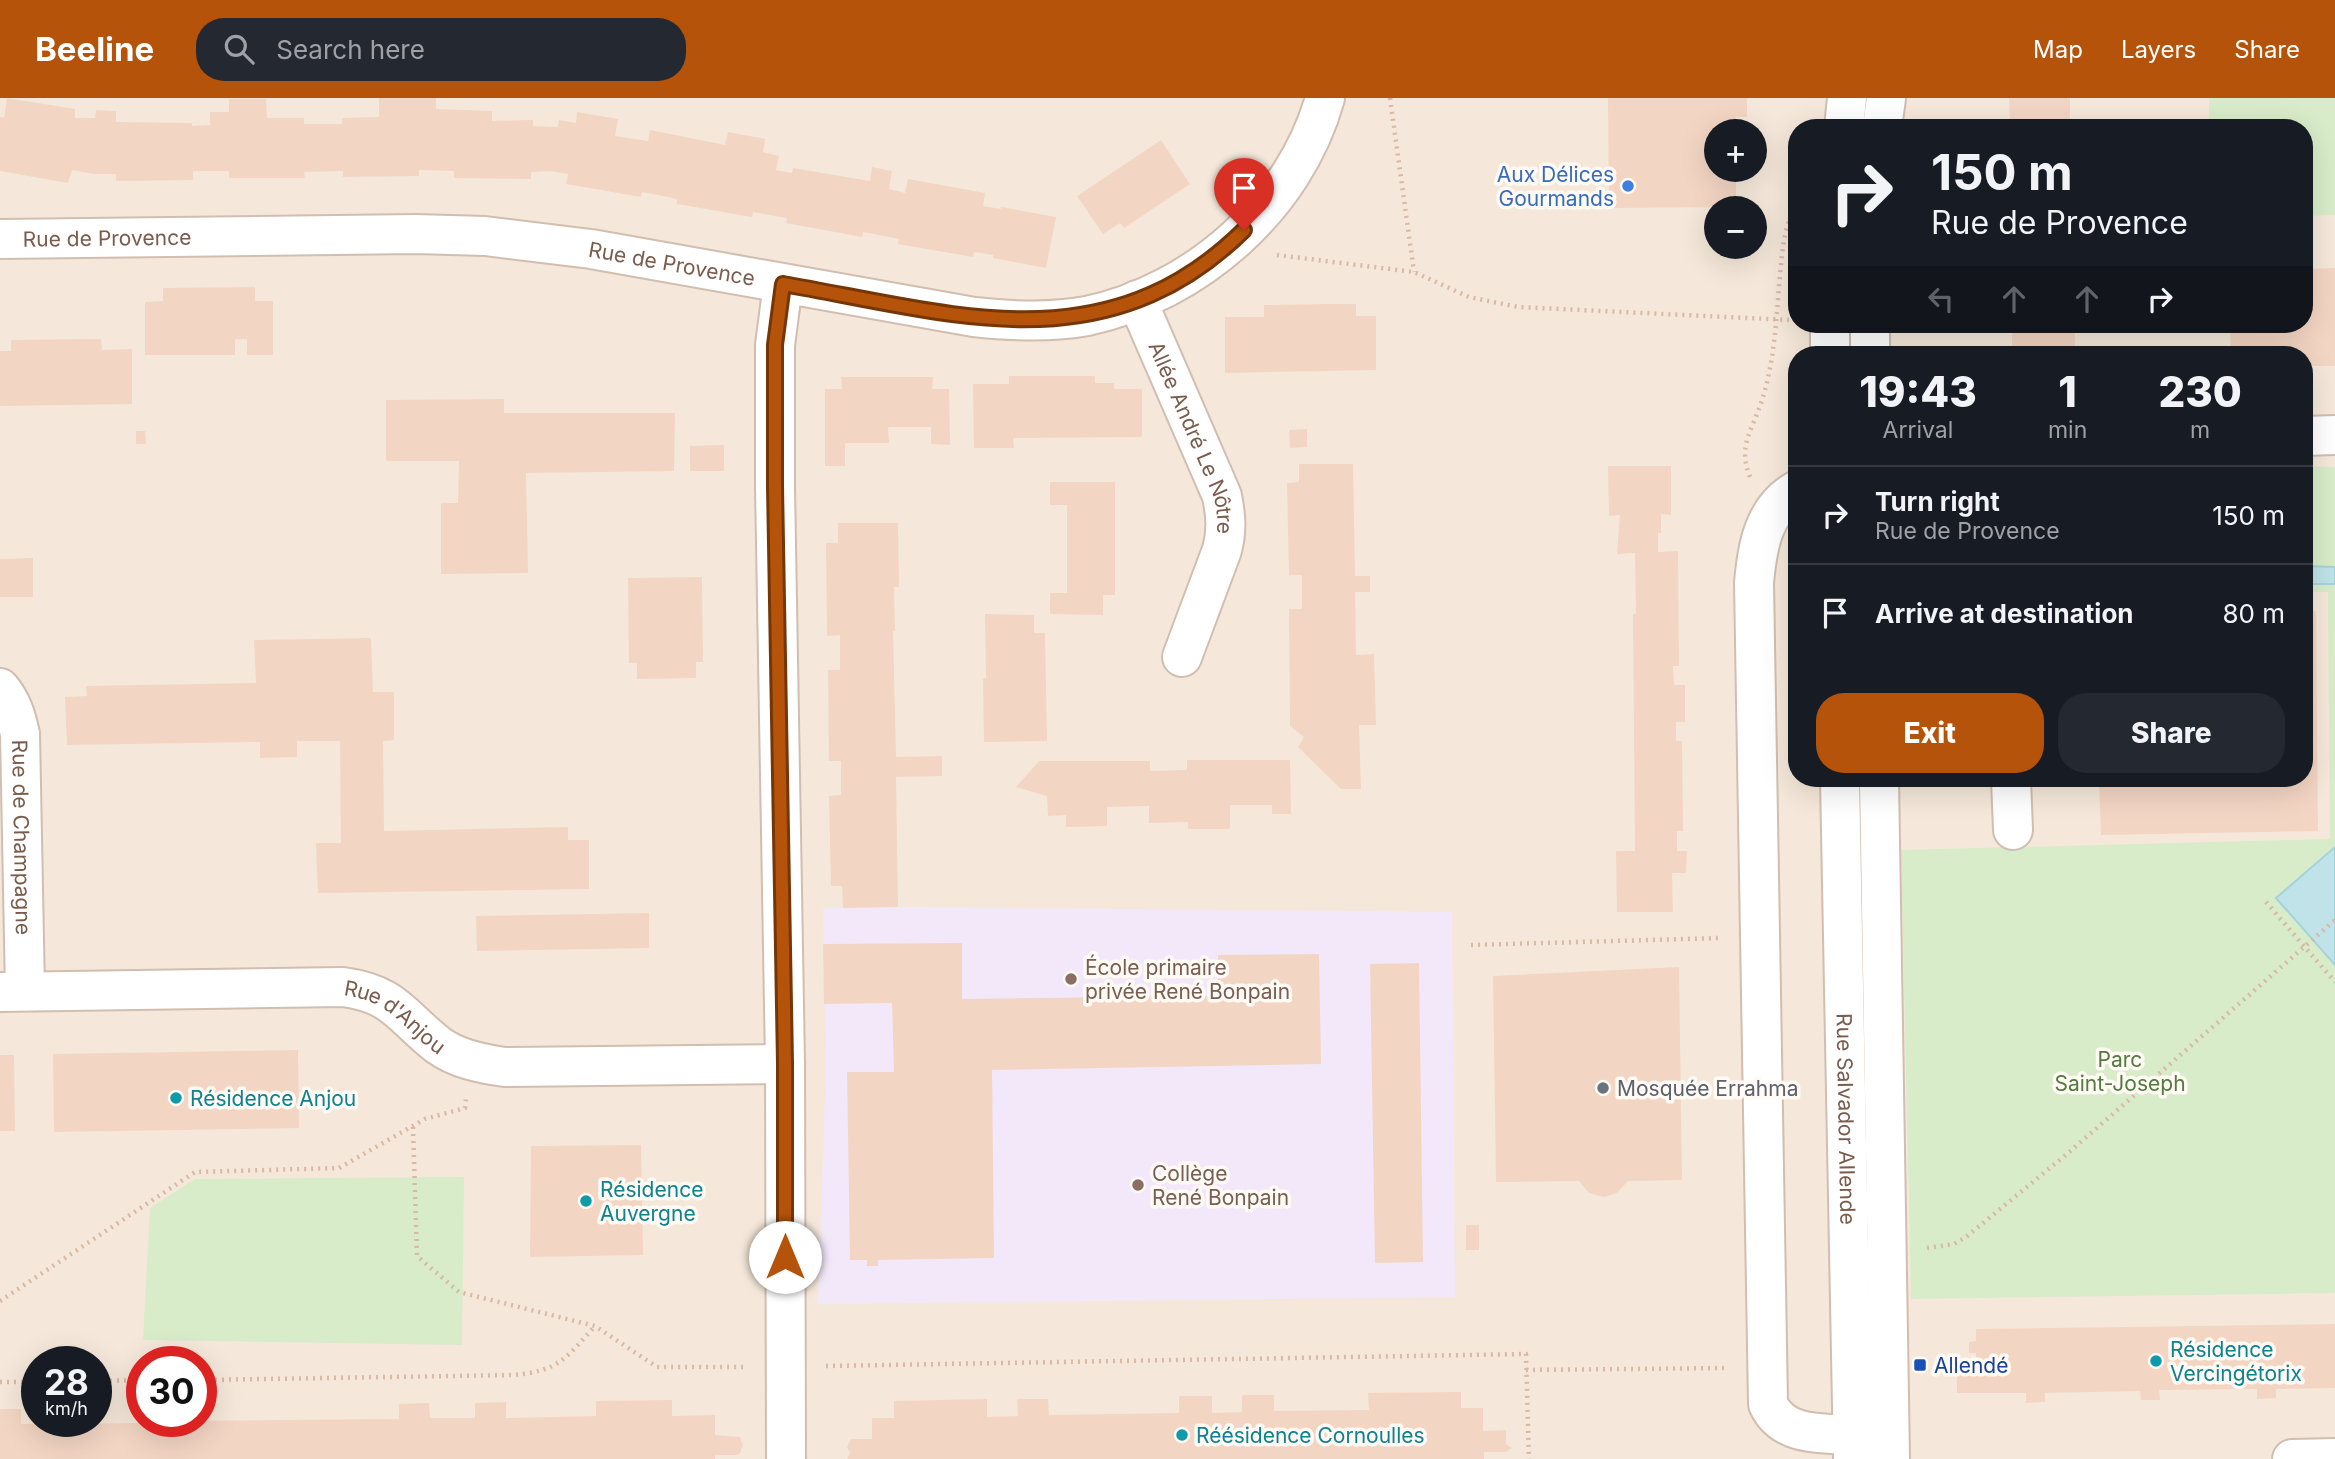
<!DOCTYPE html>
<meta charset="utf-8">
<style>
:root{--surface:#171b24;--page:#242831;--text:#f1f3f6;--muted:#9ea1a6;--line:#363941;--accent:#b45309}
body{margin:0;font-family:Inter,sans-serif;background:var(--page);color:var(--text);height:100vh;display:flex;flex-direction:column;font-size:26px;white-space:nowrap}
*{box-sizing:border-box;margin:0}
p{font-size:23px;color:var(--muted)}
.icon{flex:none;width:38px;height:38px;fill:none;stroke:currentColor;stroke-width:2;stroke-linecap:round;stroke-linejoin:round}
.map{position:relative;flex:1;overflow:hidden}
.side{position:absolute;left:1788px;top:248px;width:525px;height:441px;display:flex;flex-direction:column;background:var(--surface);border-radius:28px;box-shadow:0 7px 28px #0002}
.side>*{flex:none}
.guide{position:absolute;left:1788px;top:21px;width:525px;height:214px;border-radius:28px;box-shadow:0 7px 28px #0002;background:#171b24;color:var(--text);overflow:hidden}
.buttons{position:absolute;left:1704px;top:21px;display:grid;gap:14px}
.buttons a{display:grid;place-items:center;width:63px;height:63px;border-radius:50%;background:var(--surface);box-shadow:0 7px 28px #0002;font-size:35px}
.speed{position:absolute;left:21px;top:1248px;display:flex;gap:14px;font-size:35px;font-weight:700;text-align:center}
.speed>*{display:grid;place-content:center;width:91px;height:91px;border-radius:50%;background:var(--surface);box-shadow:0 7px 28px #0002;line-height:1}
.speed small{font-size:18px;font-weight:400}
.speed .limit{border:10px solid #d22;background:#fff;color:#111}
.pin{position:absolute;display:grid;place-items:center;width:60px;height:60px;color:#fff;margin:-72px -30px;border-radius:50% 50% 50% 0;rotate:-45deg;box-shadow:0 0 7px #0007}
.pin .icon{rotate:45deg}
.me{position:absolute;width:77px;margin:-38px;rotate:0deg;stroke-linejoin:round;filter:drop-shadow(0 0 5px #0008)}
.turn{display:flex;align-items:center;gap:24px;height:147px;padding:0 28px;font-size:32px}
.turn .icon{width:91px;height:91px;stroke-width:2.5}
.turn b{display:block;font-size:49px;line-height:60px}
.lanes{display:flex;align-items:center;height:66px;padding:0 28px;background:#0003;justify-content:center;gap:35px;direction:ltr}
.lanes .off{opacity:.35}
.eta{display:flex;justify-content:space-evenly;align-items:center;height:119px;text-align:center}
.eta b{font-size:42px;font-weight:800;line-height:49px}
.cta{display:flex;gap:14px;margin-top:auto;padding:14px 28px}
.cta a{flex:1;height:80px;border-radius:28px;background:var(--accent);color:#fff;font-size:28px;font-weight:800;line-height:80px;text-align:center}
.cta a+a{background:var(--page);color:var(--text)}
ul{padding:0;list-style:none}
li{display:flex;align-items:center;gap:21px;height:98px;padding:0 28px;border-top:2px solid var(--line)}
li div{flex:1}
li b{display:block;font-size:26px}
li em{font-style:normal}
header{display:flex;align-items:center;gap:42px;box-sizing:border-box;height:98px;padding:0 35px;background:var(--accent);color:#fff}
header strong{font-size:33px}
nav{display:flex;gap:38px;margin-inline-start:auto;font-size:24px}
.search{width:490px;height:63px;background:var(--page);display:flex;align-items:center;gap:18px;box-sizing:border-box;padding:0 24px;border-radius:28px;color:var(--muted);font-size:26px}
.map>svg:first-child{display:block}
.residential{fill:#f5e8da;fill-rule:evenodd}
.education{fill:#f3e8fa}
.green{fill:#d8ecc9}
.water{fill:#bfe3e8;stroke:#a5d3da;stroke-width:2}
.building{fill:#f3d5c3}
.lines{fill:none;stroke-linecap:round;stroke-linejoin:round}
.minor-casing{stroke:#d1beb0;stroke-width:42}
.path{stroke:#d9b8a5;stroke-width:4.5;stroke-dasharray:2 5;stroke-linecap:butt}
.minor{stroke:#fff;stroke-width:38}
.route-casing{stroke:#753606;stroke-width:18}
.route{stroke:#b45309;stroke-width:12}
.shop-dot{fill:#3f7fe0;stroke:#fffaf3;stroke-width:2.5}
.education-dot{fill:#8d6e63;stroke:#fffaf3;stroke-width:2.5}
.worship-dot{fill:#6b7280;stroke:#fffaf3;stroke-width:2.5}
.culture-dot{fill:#0f9aa8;stroke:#fffaf3;stroke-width:2.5}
.transit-dot{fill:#1a4fb4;stroke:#fffaf3;stroke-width:2.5}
.labels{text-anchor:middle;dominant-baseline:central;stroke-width:7;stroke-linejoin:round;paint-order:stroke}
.shop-label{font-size:21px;fill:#366cbe;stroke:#fffaf3;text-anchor:end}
.street-label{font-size:21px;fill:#7a5c4d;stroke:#fffaf3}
.education-label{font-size:21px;fill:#785e54;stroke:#fffaf3;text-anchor:start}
.park-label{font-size:21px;fill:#537a41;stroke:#fffaf3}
.worship-label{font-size:21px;fill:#5b616d;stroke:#fffaf3;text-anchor:start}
.culture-label{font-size:21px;fill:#0d838f;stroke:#fffaf3;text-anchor:start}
.transit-label{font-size:21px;fill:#164399;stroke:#fffaf3;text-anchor:start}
</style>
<header>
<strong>Beeline</strong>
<div class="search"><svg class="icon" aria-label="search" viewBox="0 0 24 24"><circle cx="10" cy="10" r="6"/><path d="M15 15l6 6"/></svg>Search here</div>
<nav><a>Map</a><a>Layers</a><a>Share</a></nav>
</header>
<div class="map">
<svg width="2335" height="1361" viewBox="0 0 2335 1361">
<rect width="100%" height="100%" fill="#fdf6ec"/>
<path class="residential" d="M0,0h2335v1361h-2335zM1797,30h508v196h-508zM1717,33h38v39h-38zM1717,110h38v39h-38zM1797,257h508v424h-508zM37,1264h59v59h-59zM142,1264h59v59h-59z"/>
<path class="education" d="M898,809l554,5 3,385 -637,7 8,-231 -3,-165z"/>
<path class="green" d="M2209,0h126v117l-30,1v-88h-96z
M2305,368l30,1v826l-424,6 -10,-449 429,-11 -2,-247h-23z
M464,1079l-2,168 -319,-5 7,-132 45,-29z"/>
<path class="water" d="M2305,468l30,1v17h-30z
M2335,749v118l-59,-67z"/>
<path class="building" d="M7,0l68,11v9h20l1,-8 20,1v11l76,1v3l18,-1v-13h19v-13h37l1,19h37v6h38v-6l37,-1v-19h57v11l56,2v10l41,-1v6l25,1 1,-7 17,3 1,-11 41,7 -3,17 33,5 2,-11 75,15 3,-13 37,7 -2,13 16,4 -3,14 16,3 1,-5 77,13 2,-14 20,4 -3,18 16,4 3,-14 77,14 -2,13 18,3v-2l55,10 -10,51 -53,-10v-3l-19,-3 -1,5 -75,-13 1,-5 -36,-7 -1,5 -76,-14 1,-5 -18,-3 -16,-3 -1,5 -75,-13v-5l-19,-4 -16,-3 -1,5 -75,-13 2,-10 -18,-3 -19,1v7l-77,-1v-7l-35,-1v6l-76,1v-6l-39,1 1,6h-76v-7h-36v9l-77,1v-7h-22l-22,-4 -4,13 -68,-12v-54l4,1z
M1608,0h139v19h-11v14h-19v39h19v37l-127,1z
M2009,0h61v30h-60z
M1161,42l29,44 -66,44 -4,-5 -17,11 -26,-38z
M2335,170v98h-30v-11h-74l-1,-31h75v-55z
M255,189v14h18v54h-26v-16h-12v16h-90v-53l18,-1v-13z
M1330,206h26v12h20v54l-151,3v-56h39v-12z
M2012,226h63v30l-63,1z
M101,241l1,11 30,-1v55l-132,2v-55h11v-11z
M1009,278h86v7h19v6h28v48l-129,1 1,10h-40l-1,-64h36z
M841,279h92l-1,12h17l1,56 -19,-1v-17h-43l1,16h-44v23h-20v-77h17z
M504,301v14h171l-1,58 -148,2 2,100 -87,1v-71h17l1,-42h-73v-61z
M1307,331v18l-17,1 -1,-18z
M136,333h9l1,13h-10z
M724,347v26h-34v-25z
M1299,366h54l2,112h15v16h-15l1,63 18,-1 2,71h-17l2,64h-20l-43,-42 6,-10 -14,-11 -1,-117h13v-34h-13l-2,-92 12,-1z
M1608,368h63v49l-10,-1v19h-3v19l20,-1 1,115h-6l1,19h11v37h-9v19h6l1,90h-6v20h10l-1,22h-14l1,39h-56l-1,-61h19l-2,-237h3l-1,-61 -18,1 3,-39 -11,1z
M1050,384h65v113h-12v20l-53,-1v-21h17v-88h-17z
M838,425h60l1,64h-5l1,44h-2l3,126 46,-1v20l-46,1 2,130 -55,1 -1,-22h-11l-2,-90 12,-1v-34h-12l-1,-91h12v-35l-13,1 -1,-93h12z
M33,460v39h-33v-38z
M702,479l1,85h-7v16l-59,1v-16h-8l-1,-85z
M2305,511l10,2 1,3 2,217 -217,4 -2,-56h206z
M985,516l49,1v18h11l2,108 -63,1 -1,-63 3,-1z
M371,540l2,54h21v48l-11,1 1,90 184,-4v13h21v49l-271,4 -2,-50h25l-1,-102h-43v16l-37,1v-16l-193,3 -2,-48 22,-1 -1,-10 170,-3 -2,-43z
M1187,662h103l1,54h-19v-9h-42v24h-42v-7l-39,1v-17l-42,1v19l-41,1v-12l-18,1 -1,-20 -31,-9 23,-26h111v10l37,-1z
M649,815v35l-172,3 -1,-35z
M962,845v56l256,-3v-41l101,-1 2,110 -329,6 2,188 -116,2v6h-11v-6h-17l-3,-188h47l-2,-69 -68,1 -1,-60z
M1419,865l4,299 -48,1 -5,-299z
M1679,869l3,213 -54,1 -11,12 -13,4 -15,-4 -10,-12 -83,1 -3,-206z
M298,952l1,78 -245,4 -1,-78z
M0,957h14l1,76h-15z
M641,1047l2,110 -113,2 1,-111z
M1466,1127h13v25h-13z
M2335,1226v64l-59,1v9l-19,1v-10l-98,1 1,10h-19l-1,-9 -95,2v9l-19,1v-10h-69v-24h20l-1,-16h-7v-11l7,-1v-12z
M1461,1294v16h22v23l23,-1v14l6,4 -6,4h-22v7h-637l3,-6 -3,-6 4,-8h21v-21h22v-17l93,-2v18l31,-1 -1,-17h31l1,16 130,-2v-17h33v17l30,-1v-17h32v16l95,-1 -1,-17z
M672,1302v16l43,-1v20l25,2 3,8 -3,8 -3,2h-22v4h-715v-50h21v15l134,-1v-2l244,-2v-15l30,-1 1,15h45v-15l31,-1v16l90,-2v-15z"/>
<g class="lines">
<defs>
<g id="minor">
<path d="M1844,30l3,-30"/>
<path d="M1882,30l4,-30"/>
<path id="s1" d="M0,141l416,-5 69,2 106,13 383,68c37,4 76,6 113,-1 109,-23 208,-110 238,-218"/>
<path d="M783,186l-8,61v141l10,578 1,395"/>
<path id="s2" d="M1137,202l85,196c4,20 5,35 0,54l-40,107"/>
<path d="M1830,226v31"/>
<path d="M1870,226v31"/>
<path d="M2305,338l30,-1"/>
<path d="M1797,392c-34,19 -40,58 -43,93l14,821c15,33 54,29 84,31"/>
<path id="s3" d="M0,590c12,14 16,28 20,46l5,257"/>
<path id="s4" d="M1840,681l13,680"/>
<path d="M1879,681l11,680"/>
<path d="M2011,681l2,51"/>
<path id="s5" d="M0,894l343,-5c52,7 58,29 95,58 19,14 44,19 67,22l280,-3"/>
<path d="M2292,1361l43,-1"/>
</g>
</defs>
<use href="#minor" class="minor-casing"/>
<path class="path" d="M1390,0l24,174
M1277,157l137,17 55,25 49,10 271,13
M1750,379c-13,-32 3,-47 12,-77 13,-40 14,-82 18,-124 2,-25 4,-50 17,-73
M2266,804l69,80
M1471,847l249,-7
M413,1029l4,129 42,36 136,34 62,41h87
M1927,1150l27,-4 12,-7 101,-83 268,-234
M0,1203l195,-129 144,-4 86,-49 40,-11 1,-9
M826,1268l700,-12 3,105
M1526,1272l202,-2
M201,1282l313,-5c45,-4 52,-17 81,-49
M96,1283l46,-1
M0,1284h37"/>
<use href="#minor" class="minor"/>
</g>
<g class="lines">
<defs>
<path id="route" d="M785,1159v-193l-10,-578v-141l8,-61c168,29 322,83 461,-54"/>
</defs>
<use href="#route" class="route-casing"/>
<use href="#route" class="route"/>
</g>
<circle class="shop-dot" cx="1628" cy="88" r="7"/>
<g class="education-dot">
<circle cx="1071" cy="881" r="7"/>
<circle cx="1138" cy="1087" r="7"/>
</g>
<circle class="worship-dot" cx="1603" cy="990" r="7"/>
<g class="culture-dot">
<circle cx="176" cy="1000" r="7"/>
<circle cx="586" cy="1103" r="7"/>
<circle cx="2156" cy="1263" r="7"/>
<circle cx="1182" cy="1337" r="7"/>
</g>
<rect class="transit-dot" x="1913" y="1260" width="14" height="14" rx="3.5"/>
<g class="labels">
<g class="shop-label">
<text x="1614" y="76">Aux Délices<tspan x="1614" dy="24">Gourmands</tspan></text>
</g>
<g class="street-label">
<text stroke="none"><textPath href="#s1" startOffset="107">Rue de Provence</textPath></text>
<text stroke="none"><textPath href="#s1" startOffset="674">Rue de Provence</textPath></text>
<text stroke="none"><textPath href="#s2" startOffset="149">Allée André Le Nôtre</textPath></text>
<text stroke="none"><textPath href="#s3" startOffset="154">Rue de Champagne</textPath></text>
<text stroke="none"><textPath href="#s5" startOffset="404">Rue d'Anjou</textPath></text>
<text stroke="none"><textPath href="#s4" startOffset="340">Rue Salvador Allende</textPath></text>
</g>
<g class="education-label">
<text x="1085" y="869">École primaire<tspan x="1085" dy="24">privée René Bonpain</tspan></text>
<text x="1152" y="1075">Collège<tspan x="1152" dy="24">René Bonpain</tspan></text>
</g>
<g class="park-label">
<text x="2120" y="961">Parc<tspan x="2120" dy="24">Saint-Joseph</tspan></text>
</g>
<g class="worship-label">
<text x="1617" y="990">Mosquée Errahma</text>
</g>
<g class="culture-label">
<text x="190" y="1000">Résidence Anjou</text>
<text x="600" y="1091">Résidence<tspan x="600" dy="24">Auvergne</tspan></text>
<text x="2170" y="1251">Résidence<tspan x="2170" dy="24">Vercingétorix</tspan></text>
<text x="1196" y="1337">Réésidence Cornoulles</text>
</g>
<g class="transit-label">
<text x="1934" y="1267">Allendé</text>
</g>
</g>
</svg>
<div class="buttons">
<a>+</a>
<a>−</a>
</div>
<div class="speed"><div>28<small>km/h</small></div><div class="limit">30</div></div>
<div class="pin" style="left:1244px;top:132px;background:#d93025"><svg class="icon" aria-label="arrive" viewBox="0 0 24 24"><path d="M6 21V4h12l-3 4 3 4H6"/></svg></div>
<svg class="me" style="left:785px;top:1159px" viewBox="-20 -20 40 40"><circle r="19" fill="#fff"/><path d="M0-13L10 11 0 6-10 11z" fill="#b45309"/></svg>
<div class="guide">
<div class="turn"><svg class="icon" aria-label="right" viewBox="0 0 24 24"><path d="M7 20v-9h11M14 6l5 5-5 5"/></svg><div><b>150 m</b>Rue de Provence</div></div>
<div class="lanes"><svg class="icon off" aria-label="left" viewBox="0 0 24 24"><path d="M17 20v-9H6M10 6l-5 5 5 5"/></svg><svg class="icon off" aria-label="ahead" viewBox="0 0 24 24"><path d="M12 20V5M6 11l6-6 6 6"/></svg><svg class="icon off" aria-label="ahead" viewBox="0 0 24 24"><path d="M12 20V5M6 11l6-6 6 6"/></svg><svg class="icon" aria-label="right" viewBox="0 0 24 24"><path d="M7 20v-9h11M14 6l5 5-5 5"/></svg></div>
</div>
<section class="side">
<div class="eta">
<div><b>19:43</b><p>Arrival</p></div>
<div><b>1</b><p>min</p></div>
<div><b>230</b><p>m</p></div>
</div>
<ul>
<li><svg class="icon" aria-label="right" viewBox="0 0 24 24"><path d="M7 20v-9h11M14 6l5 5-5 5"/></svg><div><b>Turn right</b><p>Rue de Provence</p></div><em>150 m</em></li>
<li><svg class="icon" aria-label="arrive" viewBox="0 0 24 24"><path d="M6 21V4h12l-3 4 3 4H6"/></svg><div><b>Arrive at destination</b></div><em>80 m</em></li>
</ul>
<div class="cta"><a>Exit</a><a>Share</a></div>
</section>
</div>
